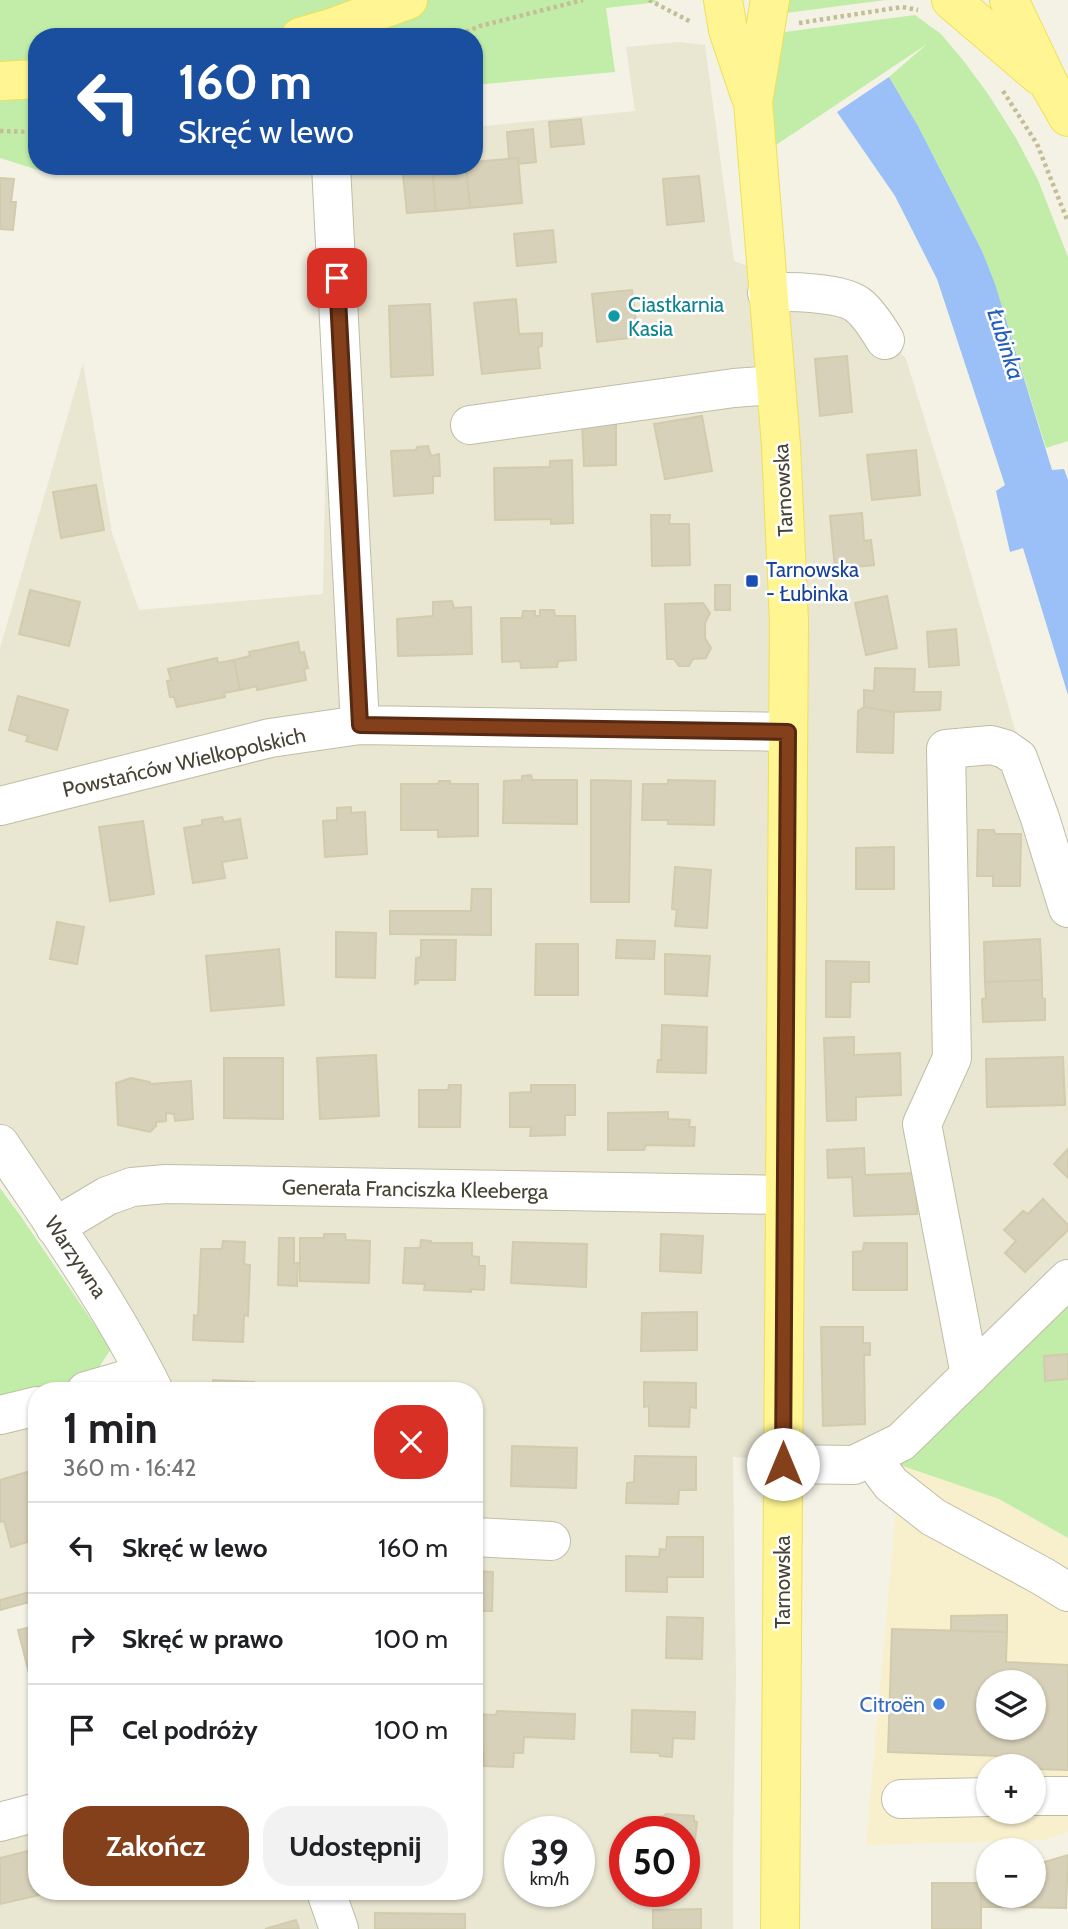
<!DOCTYPE html>
<html lang="pl">
<meta charset="utf-8">
<style>
:root{--surface:#fff;--page:#f2f2f2;--text:#202124;--muted:#757577;--line:#e0e0e0;--accent:#843f1b}
body{margin:0;font-family:Cabin,sans-serif;background:var(--page);color:var(--text);height:100vh;display:flex;flex-direction:column;font-size:26px;white-space:nowrap}
*{box-sizing:border-box;margin:0}
p{font-size:23px;color:var(--muted)}
.icon{flex:none;width:38px;height:38px;fill:none;stroke:currentColor;stroke-width:2;stroke-linecap:round;stroke-linejoin:round}
.map{position:relative;flex:1;overflow:hidden}
.details{position:absolute;left:28px;top:1382px;width:455px;height:518px;display:flex;flex-direction:column;background:var(--surface);border-radius:28px;box-shadow:0 2px 5px #0004}
.details>*{flex:none}
.hud{position:absolute;left:28px;top:28px;width:455px;height:147px;border-radius:28px;box-shadow:0 2px 5px #0004;background:#1a4fa0;color:#fff;overflow:hidden}
.controls{position:absolute;left:976px;top:1670px;display:grid;gap:14px}
.controls a{display:grid;place-items:center;width:70px;height:70px;border-radius:50%;background:var(--surface);box-shadow:0 2px 5px #0004;font-size:35px}
.speed{position:absolute;left:504px;top:1816px;display:flex;gap:14px;font-size:35px;font-weight:700;text-align:center}
.speed>*{display:grid;place-content:center;width:91px;height:91px;border-radius:50%;background:var(--surface);box-shadow:0 2px 5px #0004;line-height:1}
.speed small{font-size:18px;font-weight:400}
.speed .limit{border:10px solid #d22;background:#fff;color:#111}
.pin{position:absolute;display:grid;place-items:center;width:60px;height:60px;color:#fff;margin:-30px;border-radius:14px;box-shadow:0 4px 10px #0006}
.me{position:absolute;width:77px;margin:-38px;rotate:0deg;stroke-linejoin:round;filter:drop-shadow(0 0 5px #0008)}
.turn{display:flex;align-items:center;gap:24px;height:147px;padding:0 35px;font-size:32px}
.turn .icon{width:91px;height:91px;stroke-width:2.5}
.turn b{display:block;font-size:49px;line-height:60px}
.round{display:grid;place-items:center;flex:none;width:74px;height:74px;border-radius:28px;background:var(--page)}
.overview{display:flex;align-items:center;justify-content:space-between;height:119px;padding:0 35px}
h1{font-size:42px;font-weight:700;line-height:52px}
.primary-button{display:flex;gap:14px;margin-top:auto;padding:14px 35px}
.primary-button a{flex:1;height:80px;border-radius:28px;background:var(--accent);color:#fff;font-size:28px;font-weight:700;line-height:80px;text-align:center}
.primary-button a+a{background:var(--page);color:var(--text)}
ul{padding:0;list-style:none}
li{display:flex;align-items:center;gap:21px;height:91px;padding:0 35px;border-top:2px solid var(--line)}
li div{flex:1}
li b{display:block;font-size:26px}
li em{font-style:normal}
.map>svg:first-child{display:block}
.residential{fill:#e9e6d2;fill-rule:evenodd}
.commercial{fill:#f8efcd;fill-rule:evenodd}
.green{fill:#c1eda9}
.water{fill:#9bbff7}
.building{fill:#d7d1b9;stroke:#d2cbac;stroke-width:2;fill-rule:evenodd}
.lines{fill:none;stroke-linecap:round;stroke-linejoin:round}
.minor-casing{stroke:#c0bda6;stroke-width:40}
.major-casing{stroke:#efe058;stroke-width:40}
.path{stroke:#c4bd96;stroke-width:4.5;stroke-dasharray:3.5 3.5;stroke-linecap:butt}
.minor{stroke:#fff;stroke-width:38}
.major{stroke:#fff693;stroke-width:38}
.route-casing{stroke:#562912;stroke-width:18}
.route{stroke:#843f1b;stroke-width:12}
.culture-dot{fill:#0f9aa8;stroke:#fff;stroke-width:2.5}
.transit-dot{fill:#1a4fb4;stroke:#fff;stroke-width:2.5}
.shop-dot{fill:#3f7fe0;stroke:#fff;stroke-width:2.5}
.labels{text-anchor:middle;dominant-baseline:central;stroke-width:5;stroke-linejoin:round;paint-order:stroke}
.culture-label{font-size:21px;fill:#0d838f;stroke:#fff;text-anchor:start}
.street-label{font-size:21px;fill:#474334;stroke:#fff}
.transit-label{font-size:21px;fill:#164399;stroke:#fff;text-anchor:start}
.shop-label{font-size:21px;fill:#366cbe;stroke:#fff;text-anchor:end}
.water-label{font-size:23px;font-style:italic;fill:#235dbd;stroke:#fff}
</style>
<div class="map">
<svg width="1068" height="1929" viewBox="0 0 1068 1929">
<rect width="100%" height="100%" fill="#f4f2e5"/>
<path class="residential" d="M679,42l26,3 29,216 124,44 48,54 48,155 86,304 28,87v374l-214,186 -121,-8 3,222 -3,171v79h-733v-109l37,-9v81h437v-501h-388l59,-17 -145,-230v-496l83,-285 29,170 27,77 184,-16 8,-428h143v-39l161,-16 -9,-64zM520,1832h59v60h-59zM625,1832h59v60h-59z
M37,1406v191l-37,10v-192z"/>
<path class="commercial" d="M900,1465l99,34 69,39v294l-23,8 -179,5zM989,1682h45v45h-45zM989,1766h45v45h-45z"/>
<path class="green" d="M0,0h654l5,2 -53,6 9,64 -141,13v-48h-437v129h136l-132,5 -41,-13z
M783,0h103l-108,14z
M915,15l26,19 22,26 25,34 28,44 22,42 30,77v184l-22,7 -38,-122 -26,-75 -64,-125 -29,-49 38,-33 -151,101c-4,-36 -9,-76 1,-112z
M0,1188l22,30 89,131 -12,18 -30,16 -69,14z
M1068,1301v237l-69,-39 -99,-34 66,-68z"/>
<path class="water" d="M889,77l29,49 64,125 13,33 57,186 12,-1 4,11v215l-45,-147 -13,4 -14,-61 9,-6 -68,-206 -42,-83 -58,-84z"/>
<path class="building" d="M581,119l3,25 -33,3 -2,-25z
M533,129l3,33 -18,2v-6l-9,1 -2,-27z
M518,158l4,45 -52,5 -4,-42h8v-4z
M402,166h30l4,45 -29,2z
M432,166h34l4,42 -34,3z
M699,176l5,45 -37,4 -4,-46z
M0,178l14,1 -3,23h5l-3,28 -13,-1z
M553,230l3,32 -39,4 -3,-32z
M632,290l6,47 -41,5 -5,-48z
M516,299l3,35 23,-1v13l-4,1 2,21 -58,6 -8,-71z
M430,304l3,71 -42,2 -2,-71z
M847,356l5,56 -32,4 -5,-57z
M616,415v50l-32,1 -2,-44z
M702,416l10,55 -47,8 -11,-55z
M428,446l3,10 8,-2 1,22h-7v17l-39,3 -3,-45 25,-1 1,-3z
M916,450l4,45 -48,5 -5,-45z
M572,460l1,63 -22,1v-5l-56,1 -1,-52 56,-1v-6z
M96,485l8,45 -43,8 -8,-46z
M862,513l2,28 7,-1 3,25 -39,4 -5,-53z
M651,515h19l-1,9h20l1,41 -38,1z
M715,585h15v25h-15z
M30,590l50,12 -11,44 -50,-12z
M887,596l10,52 -31,7 -11,-52z
M452,601l2,7 17,-1 1,47 -74,2 -1,-37 36,-3v-14z
M703,603l7,10 -5,10v15l6,10 -5,10 -13,1 -4,7h-10l-5,-7h-7l-2,-55z
M540,610h14l1,6h20l1,44 -18,1 -1,6 -36,1 -1,-7 -18,1 -1,-44h21l1,-7h12v5h5z
M956,629l3,36 -30,2 -2,-35z
M298,642l2,11 4,-1 4,16 -4,1 2,11 -49,10v-4l-17,4 -6,-30 16,-4 -1,-4z
M217,658l1,5 16,-3 6,30 -16,3 1,4 -48,10 -3,-10h-4l-3,-16 4,-1 -3,-11z
M875,668l40,1 -1,23h27l-1,18 -46,2 -30,-5v-17l10,1z
M18,696l50,14 -11,40 -31,-9 2,-5 -19,-6z
M864,707l30,5 -1,41 -36,-1 1,-41z
M531,775l1,5h45v44l-74,-1 1,-42 18,-1v-4z
M591,780l40,1 -2,121h-38z
M668,780l47,1 -1,44 -46,-1v-4h-26l1,-36h25z
M439,781h11v3h28v52l-40,1v-7h-37v-46h37z
M351,807v6l14,-1 2,42 -42,3 -2,-36 14,-1v-12z
M222,817l2,5 16,-3 7,39 -25,4 3,16 -32,5 -9,-55 18,-3v-5z
M143,821l11,73 -44,7 -11,-74z
M978,830h16l1,4h26l-1,52h-27v-10h-16z
M894,847v42h-38v-41z
M675,867l36,3 -4,58 -32,-2 2,-16 -5,-1z
M472,889h19v46l-101,-1v-23h81z
M57,922l27,5 -7,37 -27,-5z
M336,932l40,1 -1,45 -39,-1z
M1040,939l2,41 -57,2 -1,-40z
M421,940h35l-1,40h-37v3l-3,1 1,-26 5,-1z
M617,940l38,1 -1,18 -38,-1z
M536,944h42v51h-43z
M279,949l5,56 -73,6 -5,-55z
M665,954l45,2 -3,40 -42,-2z
M826,961l43,1v20h-18l-1,35h-24z
M1042,980v18l3,1v21l-62,2 -1,-23 4,-1 -1,-16z
M662,1025l45,2 -1,46 -49,-1 1,-12h3z
M854,1037v18l46,-2 1,42 -45,2v23l-29,1 -3,-83z
M376,1055l3,61 -59,3 -3,-61z
M1063,1057l2,48 -78,2 -1,-48z
M224,1058h59v61l-59,-1z
M131,1078l19,4v2l41,-3 2,38 -18,2 -1,-7 -8,-1v8l-10,1v4l-6,6 -32,-7 -2,-42z
M449,1085h12l-1,42h-41v-37h29z
M531,1085h44v30h-10v20l-35,1 1,-9h-21v-34l21,-1z
M668,1112v7l22,1 -1,7h6l-1,19 -48,-1 -2,5h-36v-37z
M864,1148l1,27 51,-2 1,41 -63,2 -2,-39 -24,1 -1,-28z
M1068,1149v29l-14,-14z
M1043,1199l25,26v5l-43,42 -20,-19 11,-12 -12,-11 19,-19 5,3z
M324,1234h21l1,6 24,1 -1,42 -69,-2v-43h24z
M661,1234l42,2 -2,37 -41,-2z
M279,1238h15v25h4l-1,23 -19,-1z
M421,1240l10,1 -1,2h42v13l7,1v9h6l-1,24 -13,-1v3l-47,-2 1,-6 -22,-1 2,-35h15z
M223,1241l22,1 -1,22 6,1 -2,51 -4,-1 -1,27 -50,-2 1,-25 4,1 3,-67h21z
M513,1242l74,2 -1,43 -75,-4z
M864,1243h43v47h-54v-38l10,-1z
M697,1312v38l-56,1 1,-38z
M821,1327h42v16h7v12h-6l1,69 -42,2z
M1068,1354v25l-23,2 -1,-25z
M213,1380l41,2v9h-41z
M644,1382l52,1v25l-6,-1 -1,20 -40,-1v-20l-5,1z
M512,1446l65,2 -1,40 -65,-2z
M635,1456l61,1v33h-17l-1,14 -52,-1 1,-20 7,-1z
M27,1472l10,33v34l-26,8 -7,-26 -4,1v-42z
M667,1537h36v40h-36v15l-41,-1v-35l33,1 1,-8 6,1z
M474,1571l19,1 -1,39h-18z
M37,1590v10l-37,10v-10z
M1007,1615v17l-56,-1v-15z
M667,1617l36,1 -1,41 -36,-1z
M37,1626v54l-6,1 -13,-51z
M892,1629l115,3 -1,30 62,3v105l-34,-1v-3h-34l1,-10 -113,-4zM989,1682h45v45h-45z
M632,1710l63,2 -1,27 -21,-1 -1,19 -12,-1 -1,-3 -28,-1z
M497,1711l78,3 -1,25 -50,-2 -1,16h-9l-1,14 -29,-1v-14h-10v-38l22,1z
M666,1814l28,2v5l3,1 -3,27 -5,1v2l-5,1v-21h-27v-15l7,-1z
M28,1851l9,41 2,3 -39,9v-46z
M1068,1855l-2,53 -52,-1 -2,-12h22v-30z
M989,1877v18h23l2,12h-33v-28z
M932,1883h49v46h-49z
M701,1909v20h-48v-19z
M375,1913l90,1v15h-90z
M296,1920l3,9h-34z"/>
<g class="lines">
<defs>
<path id="minor" d="M331,166l29,559
M767,293c21,-2 74,-1 91,12 9,7 21,25 27,35
M470,425l264,-37 41,-3
M0,806l270,-68 90,-13 428,7
M0,1144c54,81 111,160 154,247
M55,1227l52,-31 25,-9 34,-3 619,11
M970,1375l-48,-251 30,-66 -6,-309 45,-4 14,4 13,9 22,60 28,90
M86,1391l59,-17
M0,1415l37,-9
M871,1457l20,27 42,33 109,59 26,16
M783,1464l71,1 47,-23 167,-163
M474,1537l77,4
M1034,1796h34
M901,1799l88,-2
M0,1822l37,-10
M326,1892l13,37"/>
<path id="major" d="M723,0l5,30 22,65
M770,0l-17,102 28,343 8,176 -9,1308
M951,0l89,76
M1009,0l40,84 19,33
M300,37l31,-9 77,-28
M0,81l37,-2"/>
</defs>
<use href="#minor" class="minor-casing"/>
<use href="#major" class="major-casing"/>
<path class="path" d="M649,0l42,22
M799,23l103,-16 16,3
M453,37l27,-11 103,-26
M1003,91l34,53 31,78
M0,131l37,1"/>
<use href="#minor" class="minor"/>
<use href="#major" class="major"/>
</g>
<g class="lines">
<defs>
<path id="route" d="M337,278l23,447 428,7 -5,732"/>
</defs>
<use href="#route" class="route-casing"/>
<use href="#route" class="route"/>
</g>
<circle class="culture-dot" cx="614" cy="316" r="7"/>
<rect class="transit-dot" x="745" y="574" width="14" height="14" rx="3.5"/>
<circle class="shop-dot" cx="939" cy="1704" r="7"/>
<g class="labels">
<g class="culture-label">
<text x="628" y="304">Ciastkarnia<tspan x="628" dy="24">Kasia</tspan></text>
</g>
<g class="street-label">
<text transform="translate(783 490) rotate(-93)">Tarnowska</text>
<text transform="translate(184 762) rotate(-13)">Powstańców Wielkopolskich</text>
<text transform="translate(415 1189) rotate(1)">Generała Franciszka Kleeberga</text>
<text transform="translate(76 1257) rotate(56)">Warzywna</text>
<text transform="translate(782 1582) rotate(-90)">Tarnowska</text>
</g>
<g class="transit-label">
<text x="766" y="569">Tarnowska<tspan x="766" dy="24">- Łubinka</tspan></text>
</g>
<g class="shop-label">
<text x="925" y="1704">Citroën</text>
</g>
<g class="water-label">
<text transform="translate(1006 344) rotate(72)">Łubinka</text>
</g>
</g>
</svg>
<div class="controls">
<a><svg class="icon" aria-label="layers" viewBox="0 0 24 24"><path d="M12 4l9 5-9 5-9-5zM3 14l9 5 9-5"/></svg></a>
<a>+</a>
<a>−</a>
</div>
<div class="speed"><div>39<small>km/h</small></div><div class="limit">50</div></div>
<div class="pin" style="left:337px;top:278px;background:#d93025"><svg class="icon" aria-label="arrive" viewBox="0 0 24 24"><path d="M6 21V4h12l-3 4 3 4H6"/></svg></div>
<svg class="me" style="left:783px;top:1464px" viewBox="-20 -20 40 40"><circle r="19" fill="#fff"/><path d="M0-13L10 11 0 6-10 11z" fill="#843f1b"/></svg>
<div class="hud">
<div class="turn"><svg class="icon" aria-label="left" viewBox="0 0 24 24"><path d="M17 20v-9H6M10 6l-5 5 5 5"/></svg><div><b>160 m</b>Skręć w lewo</div></div>
</div>
<section class="details">
<div class="overview"><div><h1>1 min</h1><p>360 m · 16:42</p></div><a class="round" style="background:#d93025;color:#fff"><svg class="icon" aria-label="close" viewBox="0 0 24 24"><path d="M6 6l12 12M18 6L6 18"/></svg></a></div>
<ul>
<li><svg class="icon" aria-label="left" viewBox="0 0 24 24"><path d="M17 20v-9H6M10 6l-5 5 5 5"/></svg><div><b>Skręć w lewo</b></div><em>160 m</em></li>
<li><svg class="icon" aria-label="right" viewBox="0 0 24 24"><path d="M7 20v-9h11M14 6l5 5-5 5"/></svg><div><b>Skręć w prawo</b></div><em>100 m</em></li>
<li><svg class="icon" aria-label="arrive" viewBox="0 0 24 24"><path d="M6 21V4h12l-3 4 3 4H6"/></svg><div><b>Cel podróży</b></div><em>100 m</em></li>
</ul>
<div class="primary-button"><a>Zakończ</a><a>Udostępnij</a></div>
</section>
</div>
